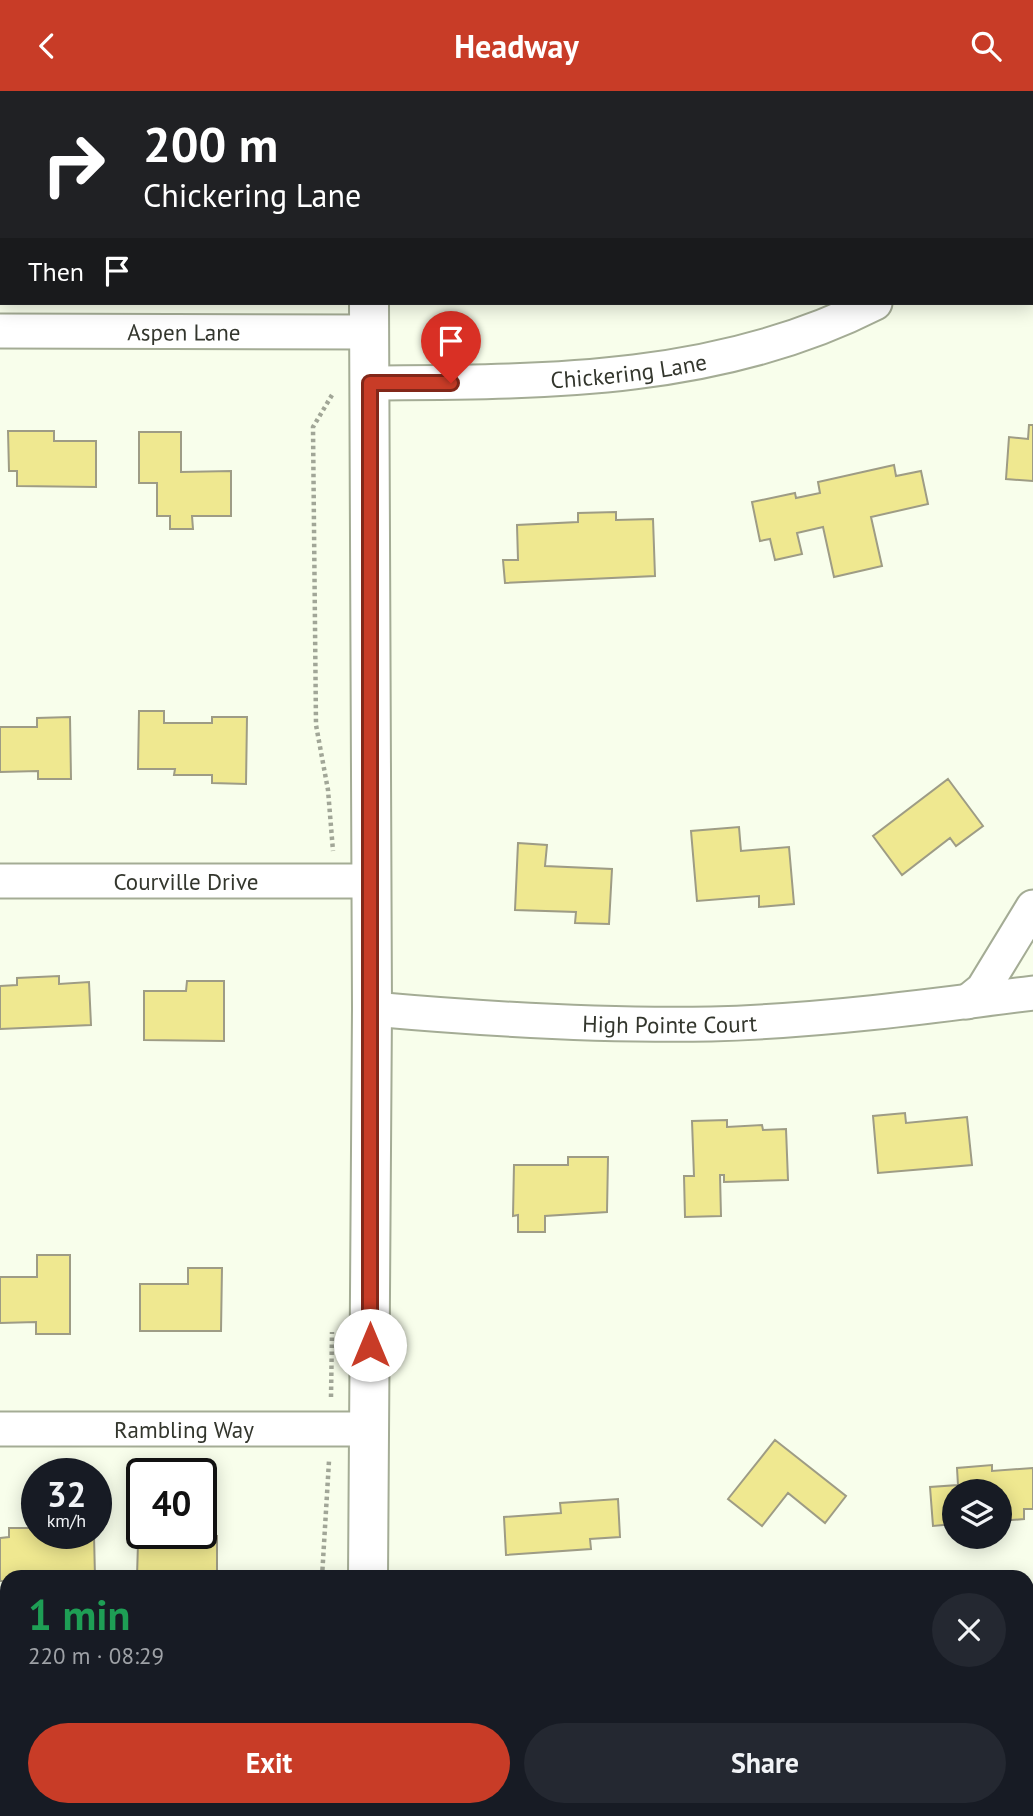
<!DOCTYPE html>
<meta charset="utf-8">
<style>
:root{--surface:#171b24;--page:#242831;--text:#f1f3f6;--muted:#9ea1a6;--accent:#c83c27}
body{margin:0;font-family:"PT Sans",sans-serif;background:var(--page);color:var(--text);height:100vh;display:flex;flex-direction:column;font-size:26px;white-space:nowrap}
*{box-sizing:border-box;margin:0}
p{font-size:23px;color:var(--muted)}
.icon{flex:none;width:38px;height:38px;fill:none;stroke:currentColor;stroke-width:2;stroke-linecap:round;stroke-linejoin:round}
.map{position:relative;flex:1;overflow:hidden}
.sheet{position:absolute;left:0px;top:1479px;width:1034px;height:247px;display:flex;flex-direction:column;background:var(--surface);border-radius:21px 21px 0 0;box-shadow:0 4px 18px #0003}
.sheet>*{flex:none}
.top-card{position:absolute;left:0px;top:0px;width:1034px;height:214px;box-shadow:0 4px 18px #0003;background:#202124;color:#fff;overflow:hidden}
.controls{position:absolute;left:942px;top:1388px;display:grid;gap:14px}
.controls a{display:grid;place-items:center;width:70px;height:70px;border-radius:50%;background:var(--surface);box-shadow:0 4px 18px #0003;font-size:35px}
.speed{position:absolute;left:21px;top:1367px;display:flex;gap:14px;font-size:35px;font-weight:700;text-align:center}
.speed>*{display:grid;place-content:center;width:91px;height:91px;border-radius:50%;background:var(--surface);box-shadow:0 4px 18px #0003;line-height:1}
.speed small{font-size:18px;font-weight:400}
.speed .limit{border:4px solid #111;border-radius:10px;background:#fff;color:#111}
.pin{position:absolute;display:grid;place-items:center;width:60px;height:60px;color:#fff;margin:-72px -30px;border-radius:50% 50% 50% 0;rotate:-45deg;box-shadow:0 0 7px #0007}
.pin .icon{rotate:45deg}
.me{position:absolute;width:77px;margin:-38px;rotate:0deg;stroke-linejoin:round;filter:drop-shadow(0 0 5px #0008)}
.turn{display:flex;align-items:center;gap:24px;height:147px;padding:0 28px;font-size:32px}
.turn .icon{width:91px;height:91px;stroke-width:2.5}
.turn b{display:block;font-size:49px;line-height:60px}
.then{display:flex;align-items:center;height:66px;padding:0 28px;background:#0003;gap:14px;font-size:26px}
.round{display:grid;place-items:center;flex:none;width:74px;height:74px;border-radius:37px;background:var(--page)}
.headline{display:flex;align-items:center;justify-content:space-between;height:119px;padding:0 28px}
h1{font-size:42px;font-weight:600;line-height:52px;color:#1e9e55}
.primary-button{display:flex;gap:14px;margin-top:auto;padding:14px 28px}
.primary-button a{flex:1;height:80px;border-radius:42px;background:var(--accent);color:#fff;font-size:28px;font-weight:600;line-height:80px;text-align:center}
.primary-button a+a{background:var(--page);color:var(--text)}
header{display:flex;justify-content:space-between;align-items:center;height:91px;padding:0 28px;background:var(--accent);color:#fff;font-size:32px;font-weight:600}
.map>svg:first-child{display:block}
.building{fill:#efe890;stroke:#9e9c85;stroke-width:2}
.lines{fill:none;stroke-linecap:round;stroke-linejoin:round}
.minor-casing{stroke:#a4ac95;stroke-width:37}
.tertiary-casing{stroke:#a4ac95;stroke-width:42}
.path{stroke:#a1a697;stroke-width:4.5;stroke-dasharray:3.5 3.5;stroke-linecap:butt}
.minor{stroke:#fff;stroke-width:33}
.tertiary{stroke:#fff;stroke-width:38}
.route-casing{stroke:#822719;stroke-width:18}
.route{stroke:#c83c27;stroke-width:12}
.labels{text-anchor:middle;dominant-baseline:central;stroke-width:5;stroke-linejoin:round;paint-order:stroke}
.street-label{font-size:23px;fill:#33362d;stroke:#fff}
</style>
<header><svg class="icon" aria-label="back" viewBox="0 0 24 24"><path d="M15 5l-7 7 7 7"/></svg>Headway<svg class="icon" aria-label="search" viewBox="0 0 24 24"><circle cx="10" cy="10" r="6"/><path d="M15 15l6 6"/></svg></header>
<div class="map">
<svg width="1033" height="1725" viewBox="0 0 1033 1725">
<rect width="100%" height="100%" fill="#f8feeb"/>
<path class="building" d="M863,0h103l1,2h-107z
M0,88h2v45h-2z
M1029,334h4v56l-27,-2 3,-42 19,2z
M8,340h46v10h42v46l-79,-1v-15h-8z
M139,341h42v40l50,-1v45h-39l1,13h-23v-13h-13v-33h-18z
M894,374l2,11 25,-5 7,33 -57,13 11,49 -48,11 -11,-50 -26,6 5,21 -27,6 -5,-21 -10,2 -8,-39 43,-9 1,5 24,-5 -2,-11z
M616,421v8l37,-1 2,57 -150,7 -2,-23h15l-1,-35 61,-3v-9z
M139,620h25v12h48v-6h35l-1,67 -34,-1v-8h-38l1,-6h-37z
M70,626l1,62h-33v-8l-38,1v-45h37v-9z
M948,688l35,47 -27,20 -6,-8 -48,37 -29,-39z
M739,736l2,24 48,-4 5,57 -35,3v-11l-62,5 -6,-70z
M518,752l29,2 -2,21 67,3 -3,55 -34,-1 1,-11 -61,-2z
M59,885v8l30,-2 2,43 -91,4v-43l17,-1v-7z
M187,890h37v60l-80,-1v-49h42z
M905,1022l1,10 61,-6 5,48 -94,8 -5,-57z
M727,1029v7l35,-2 1,5 23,-1 2,51 -64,2v-7h-4l1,41 -36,1 -1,-41h10l-2,-55z
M568,1066h40l-1,55 -62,4v16h-27v-17l-5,1 1,-51h54z
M37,1164h33v79h-34v-12l-36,1v-46h37z
M188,1177h34l-1,63h-81v-47h48z
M775,1349l71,56 -21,27 -37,-30 -26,33 -34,-27z
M992,1374v6l41,-3v41h-9v10l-25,2v-30h-45v33l-21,2 -3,-39 28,-2 -1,-17z
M618,1408l2,38 -30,2 1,10 -85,6 -2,-38 57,-4 -1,-10z
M9,1437h28v5h29v3l28,-1 1,42h-88v4h-7v-43l9,-1z
M184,1445h33v41h-80l1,-34h46z
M1027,1633h6v43l-6,1z"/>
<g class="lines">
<defs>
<g id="minor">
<path d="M1032,107h1"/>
<path d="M1032,152h1"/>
<path id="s1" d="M0,240l369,1"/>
<path id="s2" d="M370,292c173,-1 348,0 505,-80"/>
<path id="s3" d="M0,790h370"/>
<path d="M967,911l16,-13 50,-82"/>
<path id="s4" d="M372,918c112,10 226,17 339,15 108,-3 215,-17 322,-31"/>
<path id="s5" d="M0,1338h369"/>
<path d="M1027,1524l6,-1"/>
</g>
<path id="tertiary" d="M369,0v2
M368,1486l4,-568 -3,-706
M366,1725v-7"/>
</defs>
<use href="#minor" class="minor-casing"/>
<use href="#tertiary" class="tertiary-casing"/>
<path class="path" d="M332,304l-19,32 3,298 12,65 5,61
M331,1306l1,-65
M322,1486l7,-116
M286,1725v-7"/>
<use href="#minor" class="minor"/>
<use href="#tertiary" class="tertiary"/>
</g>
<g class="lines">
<defs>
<path id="route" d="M370,1254v-962h81"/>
</defs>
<use href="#route" class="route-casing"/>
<use href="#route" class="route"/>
</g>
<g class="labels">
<g class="street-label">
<text stroke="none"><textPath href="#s1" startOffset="184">Aspen Lane</textPath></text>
<text stroke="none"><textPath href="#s2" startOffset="259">Chickering Lane</textPath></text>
<text stroke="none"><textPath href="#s3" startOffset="186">Courville Drive</textPath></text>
<text stroke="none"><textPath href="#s4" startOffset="298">High Pointe Court</textPath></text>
<text stroke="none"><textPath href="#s5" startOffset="184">Rambling Way</textPath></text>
</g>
</g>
</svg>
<div class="controls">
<a><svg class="icon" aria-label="layers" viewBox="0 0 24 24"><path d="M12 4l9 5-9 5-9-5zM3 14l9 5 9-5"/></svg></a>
</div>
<div class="speed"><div>32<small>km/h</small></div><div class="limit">40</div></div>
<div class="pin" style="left:451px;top:292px;background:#d93025"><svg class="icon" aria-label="arrive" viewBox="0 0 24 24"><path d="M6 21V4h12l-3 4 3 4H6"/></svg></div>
<svg class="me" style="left:370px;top:1254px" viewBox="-20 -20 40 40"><circle r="19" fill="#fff"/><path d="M0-13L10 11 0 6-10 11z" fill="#c83c27"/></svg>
<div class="top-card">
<div class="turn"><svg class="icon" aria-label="right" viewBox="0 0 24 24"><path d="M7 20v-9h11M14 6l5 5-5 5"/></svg><div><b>200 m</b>Chickering Lane</div></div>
<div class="then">Then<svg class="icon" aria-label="arrive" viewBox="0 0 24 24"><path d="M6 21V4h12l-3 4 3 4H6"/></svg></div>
</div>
<section class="sheet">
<div class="headline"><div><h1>1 min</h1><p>220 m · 08:29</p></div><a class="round"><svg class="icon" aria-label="close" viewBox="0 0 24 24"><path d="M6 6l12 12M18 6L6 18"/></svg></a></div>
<div class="primary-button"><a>Exit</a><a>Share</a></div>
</section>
</div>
